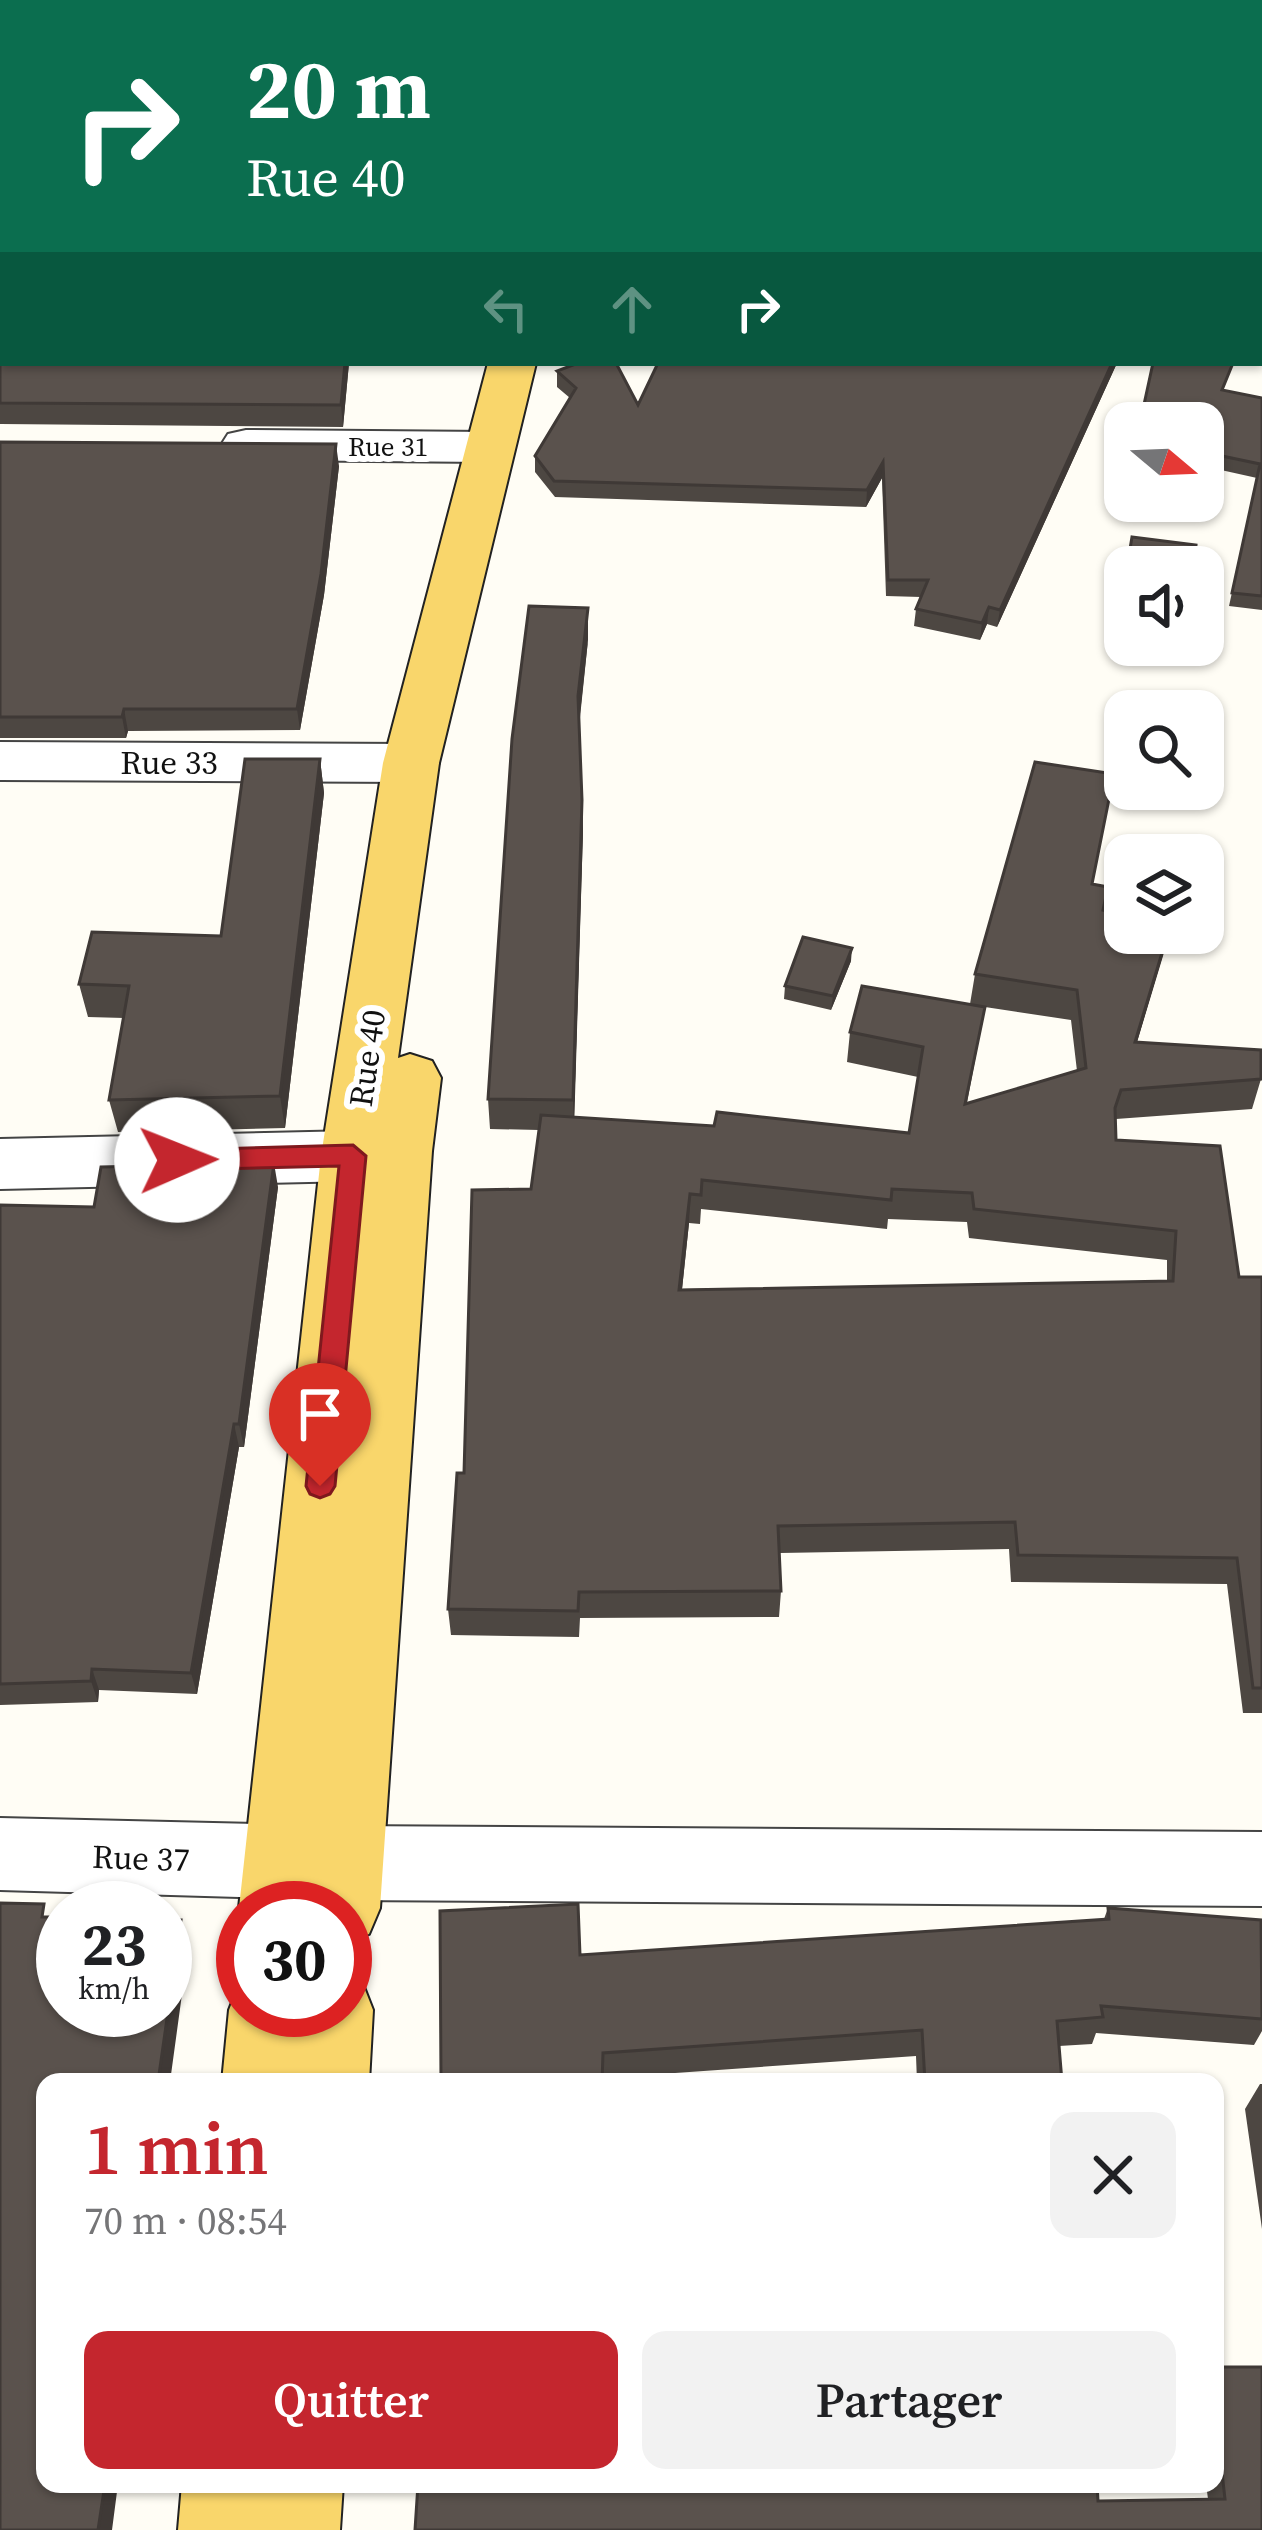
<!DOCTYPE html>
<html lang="fr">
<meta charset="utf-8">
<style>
:root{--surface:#fff;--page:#f2f2f2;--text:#202124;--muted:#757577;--accent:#c4262e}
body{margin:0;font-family:"Source Serif 4",serif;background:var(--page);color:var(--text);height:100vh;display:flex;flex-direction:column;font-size:45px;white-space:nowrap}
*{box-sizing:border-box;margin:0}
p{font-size:39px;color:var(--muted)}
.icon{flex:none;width:66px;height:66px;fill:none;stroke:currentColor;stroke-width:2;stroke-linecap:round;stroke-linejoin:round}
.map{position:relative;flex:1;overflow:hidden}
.details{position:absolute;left:36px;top:2073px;width:1188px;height:420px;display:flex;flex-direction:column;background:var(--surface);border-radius:24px;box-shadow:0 3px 9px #0004}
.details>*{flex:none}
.guide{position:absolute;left:0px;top:0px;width:1263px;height:366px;box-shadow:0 3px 9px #0004;background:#0b6e4f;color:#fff;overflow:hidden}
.needle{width:78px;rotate:109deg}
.controls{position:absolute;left:1104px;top:402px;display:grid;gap:24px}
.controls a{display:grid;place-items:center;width:120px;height:120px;border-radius:24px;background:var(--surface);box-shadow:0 3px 9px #0004;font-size:60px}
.speed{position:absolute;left:36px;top:1881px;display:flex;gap:24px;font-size:60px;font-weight:700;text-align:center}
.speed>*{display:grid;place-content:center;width:156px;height:156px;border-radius:50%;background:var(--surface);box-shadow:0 3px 9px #0004;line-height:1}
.speed small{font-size:30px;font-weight:400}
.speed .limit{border:18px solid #d22;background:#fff;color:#111}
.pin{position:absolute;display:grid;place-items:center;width:102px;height:102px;color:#fff;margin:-123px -51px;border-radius:50% 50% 50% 0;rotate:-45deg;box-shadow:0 0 12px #0007}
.pin .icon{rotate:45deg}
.me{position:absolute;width:132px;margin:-66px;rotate:89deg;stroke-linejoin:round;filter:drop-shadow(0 0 9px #0008)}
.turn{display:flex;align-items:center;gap:42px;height:252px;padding:0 48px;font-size:54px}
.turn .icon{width:156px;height:156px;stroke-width:2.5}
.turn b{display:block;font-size:84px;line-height:102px}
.lanes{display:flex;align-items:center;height:114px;padding:0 48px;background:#0003;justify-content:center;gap:60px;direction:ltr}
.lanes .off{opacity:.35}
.round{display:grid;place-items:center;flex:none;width:126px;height:126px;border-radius:24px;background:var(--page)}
.head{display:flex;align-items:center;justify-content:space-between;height:204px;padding:0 48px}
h1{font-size:72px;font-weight:600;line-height:90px;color:var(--accent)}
.primary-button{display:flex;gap:24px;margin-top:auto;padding:24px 48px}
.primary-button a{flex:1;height:138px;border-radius:24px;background:var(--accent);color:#fff;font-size:48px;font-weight:600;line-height:138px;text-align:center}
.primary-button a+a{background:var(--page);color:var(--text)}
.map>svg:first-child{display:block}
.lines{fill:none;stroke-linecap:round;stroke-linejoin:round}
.minor-casing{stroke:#444;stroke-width:4}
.major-casing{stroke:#222;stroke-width:4}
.minor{fill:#fff;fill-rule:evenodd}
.major{fill:#f9d66b;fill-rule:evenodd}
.wall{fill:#4d4742;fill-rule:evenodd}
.shaded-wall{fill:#3f3936}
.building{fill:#5a524d;stroke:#3f3936;stroke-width:3;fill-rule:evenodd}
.route{fill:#c4262e;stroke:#7f191e;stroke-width:3}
.labels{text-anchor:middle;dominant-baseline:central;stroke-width:12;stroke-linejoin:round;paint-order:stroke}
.far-street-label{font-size:27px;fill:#111;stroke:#fff}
.street-label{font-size:33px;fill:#111;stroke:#fff}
</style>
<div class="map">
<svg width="1262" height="2530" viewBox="0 0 1262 2530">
<rect width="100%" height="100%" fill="#fffdf5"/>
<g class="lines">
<defs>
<path id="minor" d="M1090,0h48l2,3h-47z
M1260,43l2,1v26l-2,-1z
M246,430l242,2 18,4 7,11 -7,11 -18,4 -242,-2 -18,-4 -7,-11 7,-11z
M0,742l411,2 20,6 8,13 -8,13 -20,6 -411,-2z
M353,1131l23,8 9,17 -9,17 -23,8 -353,8v-50z
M0,1818l344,8 918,6v74l-918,-6 -344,-10z"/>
<path id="major" d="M634,0h42l-43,3z
M488,363h48l-97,400 -41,295 12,-4 22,7 9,17 -9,73 -52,757 -11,26 -24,10v-36h-102v10l-4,-10 82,-752 62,-393z
M345,1976l17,6 11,28 -4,72h-147l7,-72 11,-28 3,28h102z
M182,2484h161l-3,46h-162z"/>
</defs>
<use href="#minor" class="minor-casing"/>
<use href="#major" class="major-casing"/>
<use href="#minor" class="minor"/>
<use href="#major" class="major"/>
</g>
<path class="wall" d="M0,172l349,191 -6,64 -343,-3z
M1117,363l-120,264 -10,-3 -7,16 -66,-14 2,-17 5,-12 -35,-1 -4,-118 -16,29 -311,-10 -20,-25v-16l35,-58 -13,-11v-16l81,34z
M1224,391l38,7v212l-33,-4 28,-128 -54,-12v-43z
M0,442l339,24 -15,129 -24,135 -172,1 -2,7h-126z
M588,640l-9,83 4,108 -9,286 140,9 195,7 9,-56 -71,-15 3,-30 120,-28 5,-30 117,-90 11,26 66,23 -32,109 124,37 -9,30 -136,10v21l123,137h23v436h-19l-16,-129 -216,-2 -2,-33 -229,4 1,38 -2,26 -199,1 -1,19 -128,-2 -3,-26 16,-136 67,-284 8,-59 -49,-1 -2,-30zM985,1007l86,13 6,51 -110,32zM701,1209l186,20 1,-10 79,3 2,16 198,22v21l-485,8 7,-66 11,1z
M320,759l4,34 -39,335 -167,4 -9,-32 15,-82 -36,-1 -9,-33 142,-48z
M851,961l-20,49 -47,-11 1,-13z
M278,1187l-34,260h-5l-42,247 -98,-4 -1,12 -98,3v-500l94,2z
M1108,1908l154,21v102l-8,14 -158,-12 -4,11 -33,2 3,36h-145l-1,-26 -312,22 -24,-123 524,-36z
M1260,2084h2v145l-17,-120z
M1215,2367l47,163 -164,-29 110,-2 -2,-15h9z"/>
<path class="shaded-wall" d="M345,363h4l-6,64 -2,-22z
M1112,363h5l-120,264 3,-17z
M336,444l3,22 -15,129 -24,135 -3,-21z
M883,462l-1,16 -16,29 1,-17z
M989,607l-2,17 -7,16 2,-17z
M588,608v32l-9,87 -1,-31z
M124,709l4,22 -2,7 -4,-21z
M320,759l4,34 -39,335 -5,-32z
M582,800l1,31 -9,299 -1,-30z
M1169,933l-6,23 -35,116 7,-30z
M852,948l-1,13 -20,49 2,-14z
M274,1163l4,24 -34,260 -5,-23z
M690,1194l-1,29 -10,95v-28z
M234,1424l5,23 -42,247 -6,-21z
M92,1669l7,21 -1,12 -7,-21z
M181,1920l8,23 -19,139h-12z
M105,2484h13l-6,46h-14z"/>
<path class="building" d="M0,0h349v3h-346v142l-3,-3z
M3,171v192h342l-4,42 -341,-2v-231z
M578,363h38l22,42 20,-42h454l-112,247 -11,-3 -7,16 -66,-14 12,-29h-40l-5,-118 -16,28 -313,-9 -19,-25 41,-68 -19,-17z
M1153,363h80l-11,27 40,8v198l-30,-3 28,-129 -57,-12v-29h-63z
M0,442l336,2 -15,130 -24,135h-173l-2,8h-122z
M1132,537l64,8 -2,22h-67z
M529,606l59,2 -10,88 4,104 -9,300 -85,-1 24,-360z
M245,759h75l-40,337 -171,4 20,-114 -50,-2 13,-52 129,4z
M1035,762l79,12 -22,110 16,3 -5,23 22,5v18h43l-33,109 126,8v29l-140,11 -6,18 1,32 104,6 19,131h23v411h-9l-16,-130 -219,-3 -3,-33 -237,4 3,65 -202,1 -1,19 -130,-2 9,-136h7l8,-283 59,-1 10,-74 173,11 3,-14 192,21 14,-86 -73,-15 12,-46 123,21 -20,97 121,-36 -9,-78 -102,-16zM702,1180l189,20 1,-11 80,4 2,16 202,22 -3,50 -494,9 11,-96 11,1z
M803,937l49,11 -19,48 -48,-10z
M274,1163l-35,261h-5l-43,249 -99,-4 -1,12 -91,3v-479l94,2 7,-40z
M0,1903l44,1 -2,13h21v93h102v-90h16l-23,162h-113v402h60l-7,46h-98z
M578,1904l2,51 529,-36 -1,-11 153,12 1,99 -161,-13 2,11 -46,4 5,61h-137l-3,-52 -319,23 -1,29h-161l-1,-171z
M1215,2367h47v163h-847l3,-46h679l1,17 127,-2 -10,-88z"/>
<path class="route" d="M353,1145l13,11 -31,330 -5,8 -10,4 -10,-4 -4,-8 33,-320 -162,4 -14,-10 14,-10z"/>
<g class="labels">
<g class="far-street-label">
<text x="388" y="446">Rue 31</text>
</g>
<g class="street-label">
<text x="169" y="762">Rue 33</text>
<text transform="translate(367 1058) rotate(-82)">Rue 40</text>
<text transform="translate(141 1858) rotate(2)">Rue 37</text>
</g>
</g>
</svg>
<div class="controls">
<a><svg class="needle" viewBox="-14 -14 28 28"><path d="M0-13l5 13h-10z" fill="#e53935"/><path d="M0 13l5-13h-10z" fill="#757577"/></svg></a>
<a><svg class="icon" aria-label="sound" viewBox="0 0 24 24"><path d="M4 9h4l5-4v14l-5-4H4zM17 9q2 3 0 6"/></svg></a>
<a><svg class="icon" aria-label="search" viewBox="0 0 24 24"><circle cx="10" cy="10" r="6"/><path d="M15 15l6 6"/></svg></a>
<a><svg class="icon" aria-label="layers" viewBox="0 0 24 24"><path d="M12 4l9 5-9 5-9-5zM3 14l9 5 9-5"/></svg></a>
</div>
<div class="speed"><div>23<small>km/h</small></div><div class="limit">30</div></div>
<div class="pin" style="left:320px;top:1486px;background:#d93025"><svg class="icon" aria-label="arrive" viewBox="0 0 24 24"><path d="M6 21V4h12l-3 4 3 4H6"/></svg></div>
<svg class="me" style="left:177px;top:1160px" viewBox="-20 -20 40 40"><circle r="19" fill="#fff"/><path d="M0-13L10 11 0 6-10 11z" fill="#c4262e"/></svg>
<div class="guide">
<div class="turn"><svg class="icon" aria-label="right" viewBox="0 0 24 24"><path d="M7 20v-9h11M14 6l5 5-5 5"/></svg><div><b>20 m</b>Rue 40</div></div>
<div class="lanes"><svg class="icon off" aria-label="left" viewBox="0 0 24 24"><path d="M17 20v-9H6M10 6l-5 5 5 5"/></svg><svg class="icon off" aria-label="ahead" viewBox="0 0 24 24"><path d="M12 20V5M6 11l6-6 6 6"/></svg><svg class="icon" aria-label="right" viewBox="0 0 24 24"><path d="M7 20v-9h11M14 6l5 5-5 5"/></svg></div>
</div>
<section class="details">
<div class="head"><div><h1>1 min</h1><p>70 m · 08:54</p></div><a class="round"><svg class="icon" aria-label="close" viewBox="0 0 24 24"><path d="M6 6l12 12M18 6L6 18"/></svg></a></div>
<div class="primary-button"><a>Quitter</a><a>Partager</a></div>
</section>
</div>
